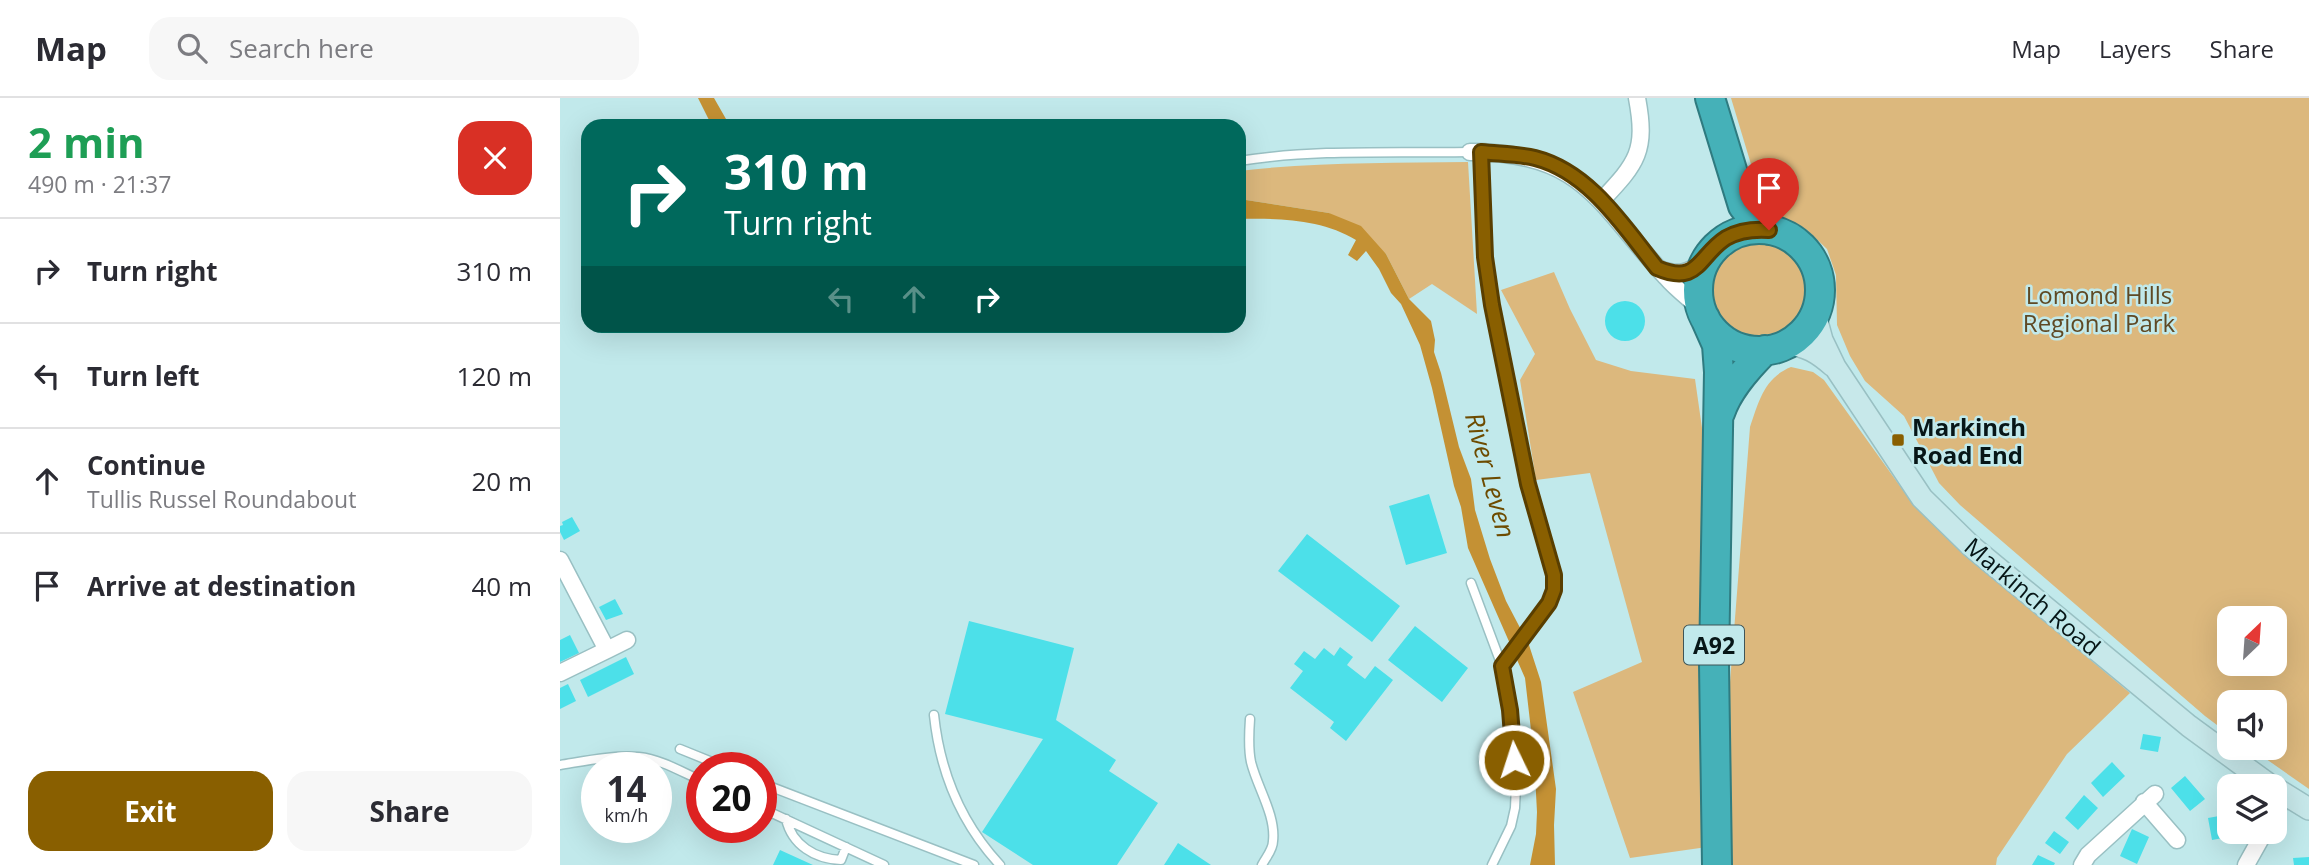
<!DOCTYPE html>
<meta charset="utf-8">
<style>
:root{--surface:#fff;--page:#f7f7f7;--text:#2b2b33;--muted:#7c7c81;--line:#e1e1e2;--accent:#895f00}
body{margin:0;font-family:"Open Sans",sans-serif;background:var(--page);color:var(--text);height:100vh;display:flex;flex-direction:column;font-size:26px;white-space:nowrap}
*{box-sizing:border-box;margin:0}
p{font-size:23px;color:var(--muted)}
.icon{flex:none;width:38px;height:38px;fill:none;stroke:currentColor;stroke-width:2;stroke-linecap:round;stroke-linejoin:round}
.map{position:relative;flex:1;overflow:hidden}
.panel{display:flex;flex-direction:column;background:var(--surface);width:560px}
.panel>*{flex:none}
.hud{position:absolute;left:21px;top:21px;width:665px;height:214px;border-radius:21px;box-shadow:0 7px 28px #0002;background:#00695c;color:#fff;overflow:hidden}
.needle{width:46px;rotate:25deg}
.fabs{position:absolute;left:1657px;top:508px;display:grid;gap:14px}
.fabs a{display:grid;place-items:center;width:70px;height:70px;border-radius:14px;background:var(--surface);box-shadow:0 7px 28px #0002;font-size:35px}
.speed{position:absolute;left:21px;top:654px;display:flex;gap:14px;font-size:35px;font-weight:700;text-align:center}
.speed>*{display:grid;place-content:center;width:91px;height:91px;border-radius:50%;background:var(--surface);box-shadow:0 7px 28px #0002;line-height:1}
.speed small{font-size:18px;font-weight:400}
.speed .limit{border:10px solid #d22;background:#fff;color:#111}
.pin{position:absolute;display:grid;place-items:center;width:60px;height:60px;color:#fff;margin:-72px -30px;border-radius:50% 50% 50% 0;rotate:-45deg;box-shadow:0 0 7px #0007}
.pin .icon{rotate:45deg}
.me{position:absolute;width:77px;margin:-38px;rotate:356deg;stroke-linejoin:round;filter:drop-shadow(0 0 5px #0008)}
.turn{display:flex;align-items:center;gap:24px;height:147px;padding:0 28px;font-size:32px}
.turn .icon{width:91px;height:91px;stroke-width:2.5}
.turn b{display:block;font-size:49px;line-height:60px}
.lanes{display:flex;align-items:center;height:66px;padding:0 28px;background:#0003;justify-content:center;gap:35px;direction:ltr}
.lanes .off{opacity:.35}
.round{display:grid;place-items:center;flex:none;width:74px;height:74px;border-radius:21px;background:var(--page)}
.head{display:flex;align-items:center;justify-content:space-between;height:119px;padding:0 28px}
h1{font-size:42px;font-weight:700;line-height:52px;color:#1e9e55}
.cta{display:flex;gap:14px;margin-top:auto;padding:14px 28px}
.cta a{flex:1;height:80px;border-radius:21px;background:var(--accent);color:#fff;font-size:28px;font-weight:700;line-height:80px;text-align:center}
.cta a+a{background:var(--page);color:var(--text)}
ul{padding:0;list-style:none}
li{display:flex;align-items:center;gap:21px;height:105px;padding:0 28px;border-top:2px solid var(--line)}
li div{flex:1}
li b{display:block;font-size:26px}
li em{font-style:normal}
header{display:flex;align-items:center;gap:42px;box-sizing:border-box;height:98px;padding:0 35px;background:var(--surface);border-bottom:2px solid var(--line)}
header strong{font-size:33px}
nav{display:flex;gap:38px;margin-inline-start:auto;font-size:24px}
.search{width:490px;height:63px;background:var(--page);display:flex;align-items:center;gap:18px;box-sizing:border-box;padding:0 24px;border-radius:21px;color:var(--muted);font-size:26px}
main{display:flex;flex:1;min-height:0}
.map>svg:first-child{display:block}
.green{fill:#dcb87d;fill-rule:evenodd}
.water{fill:#c49134}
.building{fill:#4ce0e9}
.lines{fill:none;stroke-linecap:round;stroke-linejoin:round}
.lane-casing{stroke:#99c0c3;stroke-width:11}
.street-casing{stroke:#99c0c3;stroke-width:19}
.secondary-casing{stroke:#99c0c3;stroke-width:24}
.highway-casing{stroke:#2f7b80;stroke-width:32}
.lane{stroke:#fff;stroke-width:8}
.street{stroke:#fff;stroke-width:16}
.secondary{stroke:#c7e8ea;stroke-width:21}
.highway{stroke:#45b1b8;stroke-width:28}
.route-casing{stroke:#593e00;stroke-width:18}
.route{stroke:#895f00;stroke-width:12}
.poi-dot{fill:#895f00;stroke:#c1e9eb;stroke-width:2.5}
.labels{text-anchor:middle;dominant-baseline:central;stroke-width:5;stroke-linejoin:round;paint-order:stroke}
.shield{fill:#c1e9eb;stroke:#3f5557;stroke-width:2}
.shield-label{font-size:23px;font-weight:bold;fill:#071617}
.park-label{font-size:24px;fill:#5f4924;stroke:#c1e9eb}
.poi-label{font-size:24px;font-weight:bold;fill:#071617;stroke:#c1e9eb;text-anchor:start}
.street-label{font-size:24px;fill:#071617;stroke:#c1e9eb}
.water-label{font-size:26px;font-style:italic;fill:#6d4b00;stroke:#c1e9eb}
</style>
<header>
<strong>Map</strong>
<div class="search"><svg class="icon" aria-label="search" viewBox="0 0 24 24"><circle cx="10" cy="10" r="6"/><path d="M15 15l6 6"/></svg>Search here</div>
<nav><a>Map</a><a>Layers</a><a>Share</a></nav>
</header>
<main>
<section class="panel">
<div class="head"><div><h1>2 min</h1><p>490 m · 21:37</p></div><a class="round" style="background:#d93025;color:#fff"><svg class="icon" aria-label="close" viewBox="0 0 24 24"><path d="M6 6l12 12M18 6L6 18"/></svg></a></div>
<ul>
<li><svg class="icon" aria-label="right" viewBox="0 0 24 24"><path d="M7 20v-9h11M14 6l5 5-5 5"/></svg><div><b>Turn right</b></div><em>310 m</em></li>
<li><svg class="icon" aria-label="left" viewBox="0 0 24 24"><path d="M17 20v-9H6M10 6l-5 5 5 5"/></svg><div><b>Turn left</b></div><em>120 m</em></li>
<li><svg class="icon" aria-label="ahead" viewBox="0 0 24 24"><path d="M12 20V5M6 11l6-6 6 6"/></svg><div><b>Continue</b><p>Tullis Russel Roundabout</p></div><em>20 m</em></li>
<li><svg class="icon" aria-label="arrive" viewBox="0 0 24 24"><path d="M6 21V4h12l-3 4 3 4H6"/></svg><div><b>Arrive at destination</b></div><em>40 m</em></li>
</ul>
<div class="cta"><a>Exit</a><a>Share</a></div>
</section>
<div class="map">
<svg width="1749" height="767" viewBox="0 0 1749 767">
<rect width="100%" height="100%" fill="#c1e9eb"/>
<path class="green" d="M1171,0h578v691l-60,-42h26v-45h-45l-1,32 -24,-18 -245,-211 -21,-22 -35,-67 -39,-35 -15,-25 -13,-31 -1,-50 -9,-26 -20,-19 -37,-19 -7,-7zM1670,520h45v45h-45z
M908,64l9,152 -45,-30 -23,15 -23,-45 -57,-41 -83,-13 -7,1v-30c76,-9 153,-8 229,-9z
M1150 190a50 50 0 1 1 100 0a50 50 0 1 1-100 0Z
M994,174l16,37 26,51 35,11 64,8 7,49 5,419 -77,11 -57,-166 69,-30 -52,-189 -54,7 -16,-100 15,-26 -34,-64z
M1231,269l22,5 11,8 86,120 21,22 47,44 152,127 -63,61 -70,104 -1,7h-266l-5,-119 25,-319c9,-26 14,-49 41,-60z"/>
<path class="water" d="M138,0h16l16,28h-18z
M686,102l83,13 32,13 25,28 23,45 22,22 4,19 -1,12 7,21 18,74 12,32 4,31 15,49 16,42 23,44 12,37 15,107 -2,36 1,40h-25l6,-31 1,-22 -3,-56 -9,-78 -57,-130 -7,-41 -7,-21 -22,-98 -12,-43 -19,-41 -10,-11 -12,-24 -13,-18 -9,10 -9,-6 8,-15c-34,-21 -78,-22 -117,-21v-18z"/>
<path class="building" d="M1045 223a20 20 0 1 1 40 0a20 20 0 1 1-40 0Z
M869,396l18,59 -41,12 -17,-59z
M12,419l8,14 -16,9 -4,-8v-6l3,-1 -1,-3z
M747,436l93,72 -28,36 -94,-71z
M55,501l8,15 -17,6 -7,-13z
M409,523l105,27 -18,72 60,40 -7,11 49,32 -41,62h-84l-51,-33 61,-93 -98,-25z
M855,528l53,42 -26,34 -54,-42z
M10,537l9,18 -19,9v-22z
M780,549l13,10 -6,8 18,14 10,-13 18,14 -47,61 -16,-13 4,-6 -44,-34 13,-17 -9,-7 10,-13 11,8 9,-11 10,8z
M66,559l8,17 -46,23 -8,-17z
M8,586l8,17 -16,8v-21z
M1583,636l18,3 -3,15 -18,-3z
M1552,664l13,14 -22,21 -12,-14z
M1625,678l20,23 -15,12 -19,-23z
M1524,697l14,13 -20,22 -13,-12z
M1670,716v17h8l1,4 -27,5 -4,-22z
M1572,731l17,8 -12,27 -17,-8z
M1494,733l15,11 -9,12 -15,-11z
M618,745l33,22h-47z
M220,752l33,15h-40z
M1478,757l17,8 -1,2h-22z
M1749,759v8h-15l-1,-7z"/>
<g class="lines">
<defs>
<path id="lane" d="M921,54l4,105 7,48 36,179 26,91v15l-5,13 -47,63
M679,63c76,-12 154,-8 231,-9
M911,485l31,83 8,44 6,75 -1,23 -4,18 -19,39
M374,617c6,57 27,108 66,150
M690,621c-1,14 -2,29 1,43 6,25 25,53 22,79 0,9 -7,16 -11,24
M120,651l47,19
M0,667c25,-4 53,-10 79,-8 21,2 43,15 63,24
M201,685l213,82
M201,710l123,57
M226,721c6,26 29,40 55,41l5,-13"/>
<path id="street" d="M910,54c115,0 128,52 196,125 10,12 24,22 36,33
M1042,102c35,-37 45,-49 35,-102
M1100,171c20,8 29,3 46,-9
M0,462l47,90 -47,23
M47,552l20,-10
M1584,704l33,38
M1715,715l10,-18
M1522,767l6,-10 67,-61
M1686,767l19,-34"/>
<path id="secondary" d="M1255,216l7,26 13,27 87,131 49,48 218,180 82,60
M1226,246c20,1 32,9 47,22
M1715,690l34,21"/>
<path id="highway" d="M1150,0l33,108 7,9 19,15
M1138 192a61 61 0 1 1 122 0a61 61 0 1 1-122 0Z
M1145,220l12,27 2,27 -5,292 3,201
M1160,315c8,-24 27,-45 45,-63"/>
</defs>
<use href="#lane" class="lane-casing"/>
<use href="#street" class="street-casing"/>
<use href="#secondary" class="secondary-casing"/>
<use href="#highway" class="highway-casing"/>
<use href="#lane" class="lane"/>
<use href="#street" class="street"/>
<use href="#secondary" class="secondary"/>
<use href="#highway" class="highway"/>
</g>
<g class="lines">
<defs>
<path id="route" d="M954,662l-4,-50 -8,-44 47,-63 5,-13v-15l-26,-91 -36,-179 -7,-48 -4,-105c18,2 37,2 54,6 55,14 89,69 122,110 42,18 41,-12 69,-30 14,-8 28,-9 43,-8"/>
</defs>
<use href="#route" class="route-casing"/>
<use href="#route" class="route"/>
</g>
<rect class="poi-dot" x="1331" y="335" width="14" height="14" rx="3.5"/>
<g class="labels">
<rect class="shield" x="1124" y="527.5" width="60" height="39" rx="5"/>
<g class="shield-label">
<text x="1154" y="547">A92</text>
</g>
<g class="park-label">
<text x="1539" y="196">Lomond Hills<tspan x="1539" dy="28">Regional Park</tspan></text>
</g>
<g class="poi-label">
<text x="1352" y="328">Markinch<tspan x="1352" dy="28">Road End</tspan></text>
</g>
<g class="street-label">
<text transform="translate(1473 498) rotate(40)">Markinch Road</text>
</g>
<g class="water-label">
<text transform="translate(931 377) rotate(75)">River Leven</text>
</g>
</g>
</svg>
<div class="fabs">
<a><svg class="needle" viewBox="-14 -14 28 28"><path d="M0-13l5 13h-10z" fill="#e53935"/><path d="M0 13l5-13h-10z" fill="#7c7c81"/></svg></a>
<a><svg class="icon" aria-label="sound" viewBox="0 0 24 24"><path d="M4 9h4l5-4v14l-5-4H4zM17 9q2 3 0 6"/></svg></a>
<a><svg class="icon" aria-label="layers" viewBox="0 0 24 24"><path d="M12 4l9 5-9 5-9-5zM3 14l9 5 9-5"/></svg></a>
</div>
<div class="speed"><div>14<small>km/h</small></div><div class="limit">20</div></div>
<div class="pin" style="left:1209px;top:132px;background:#d93025"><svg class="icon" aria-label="arrive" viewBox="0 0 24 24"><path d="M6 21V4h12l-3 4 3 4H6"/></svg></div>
<svg class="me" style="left:954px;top:662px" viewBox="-20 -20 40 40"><circle r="17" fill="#895f00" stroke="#fff" stroke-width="3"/><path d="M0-11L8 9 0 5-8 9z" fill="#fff"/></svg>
<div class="hud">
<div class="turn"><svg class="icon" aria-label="right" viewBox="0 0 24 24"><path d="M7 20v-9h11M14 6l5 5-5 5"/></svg><div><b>310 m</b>Turn right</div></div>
<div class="lanes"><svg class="icon off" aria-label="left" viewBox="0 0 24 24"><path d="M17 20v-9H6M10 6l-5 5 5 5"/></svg><svg class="icon off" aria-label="ahead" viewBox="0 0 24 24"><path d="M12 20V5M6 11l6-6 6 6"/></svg><svg class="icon" aria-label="right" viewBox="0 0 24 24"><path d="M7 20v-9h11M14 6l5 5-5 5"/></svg></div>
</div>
</div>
</main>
